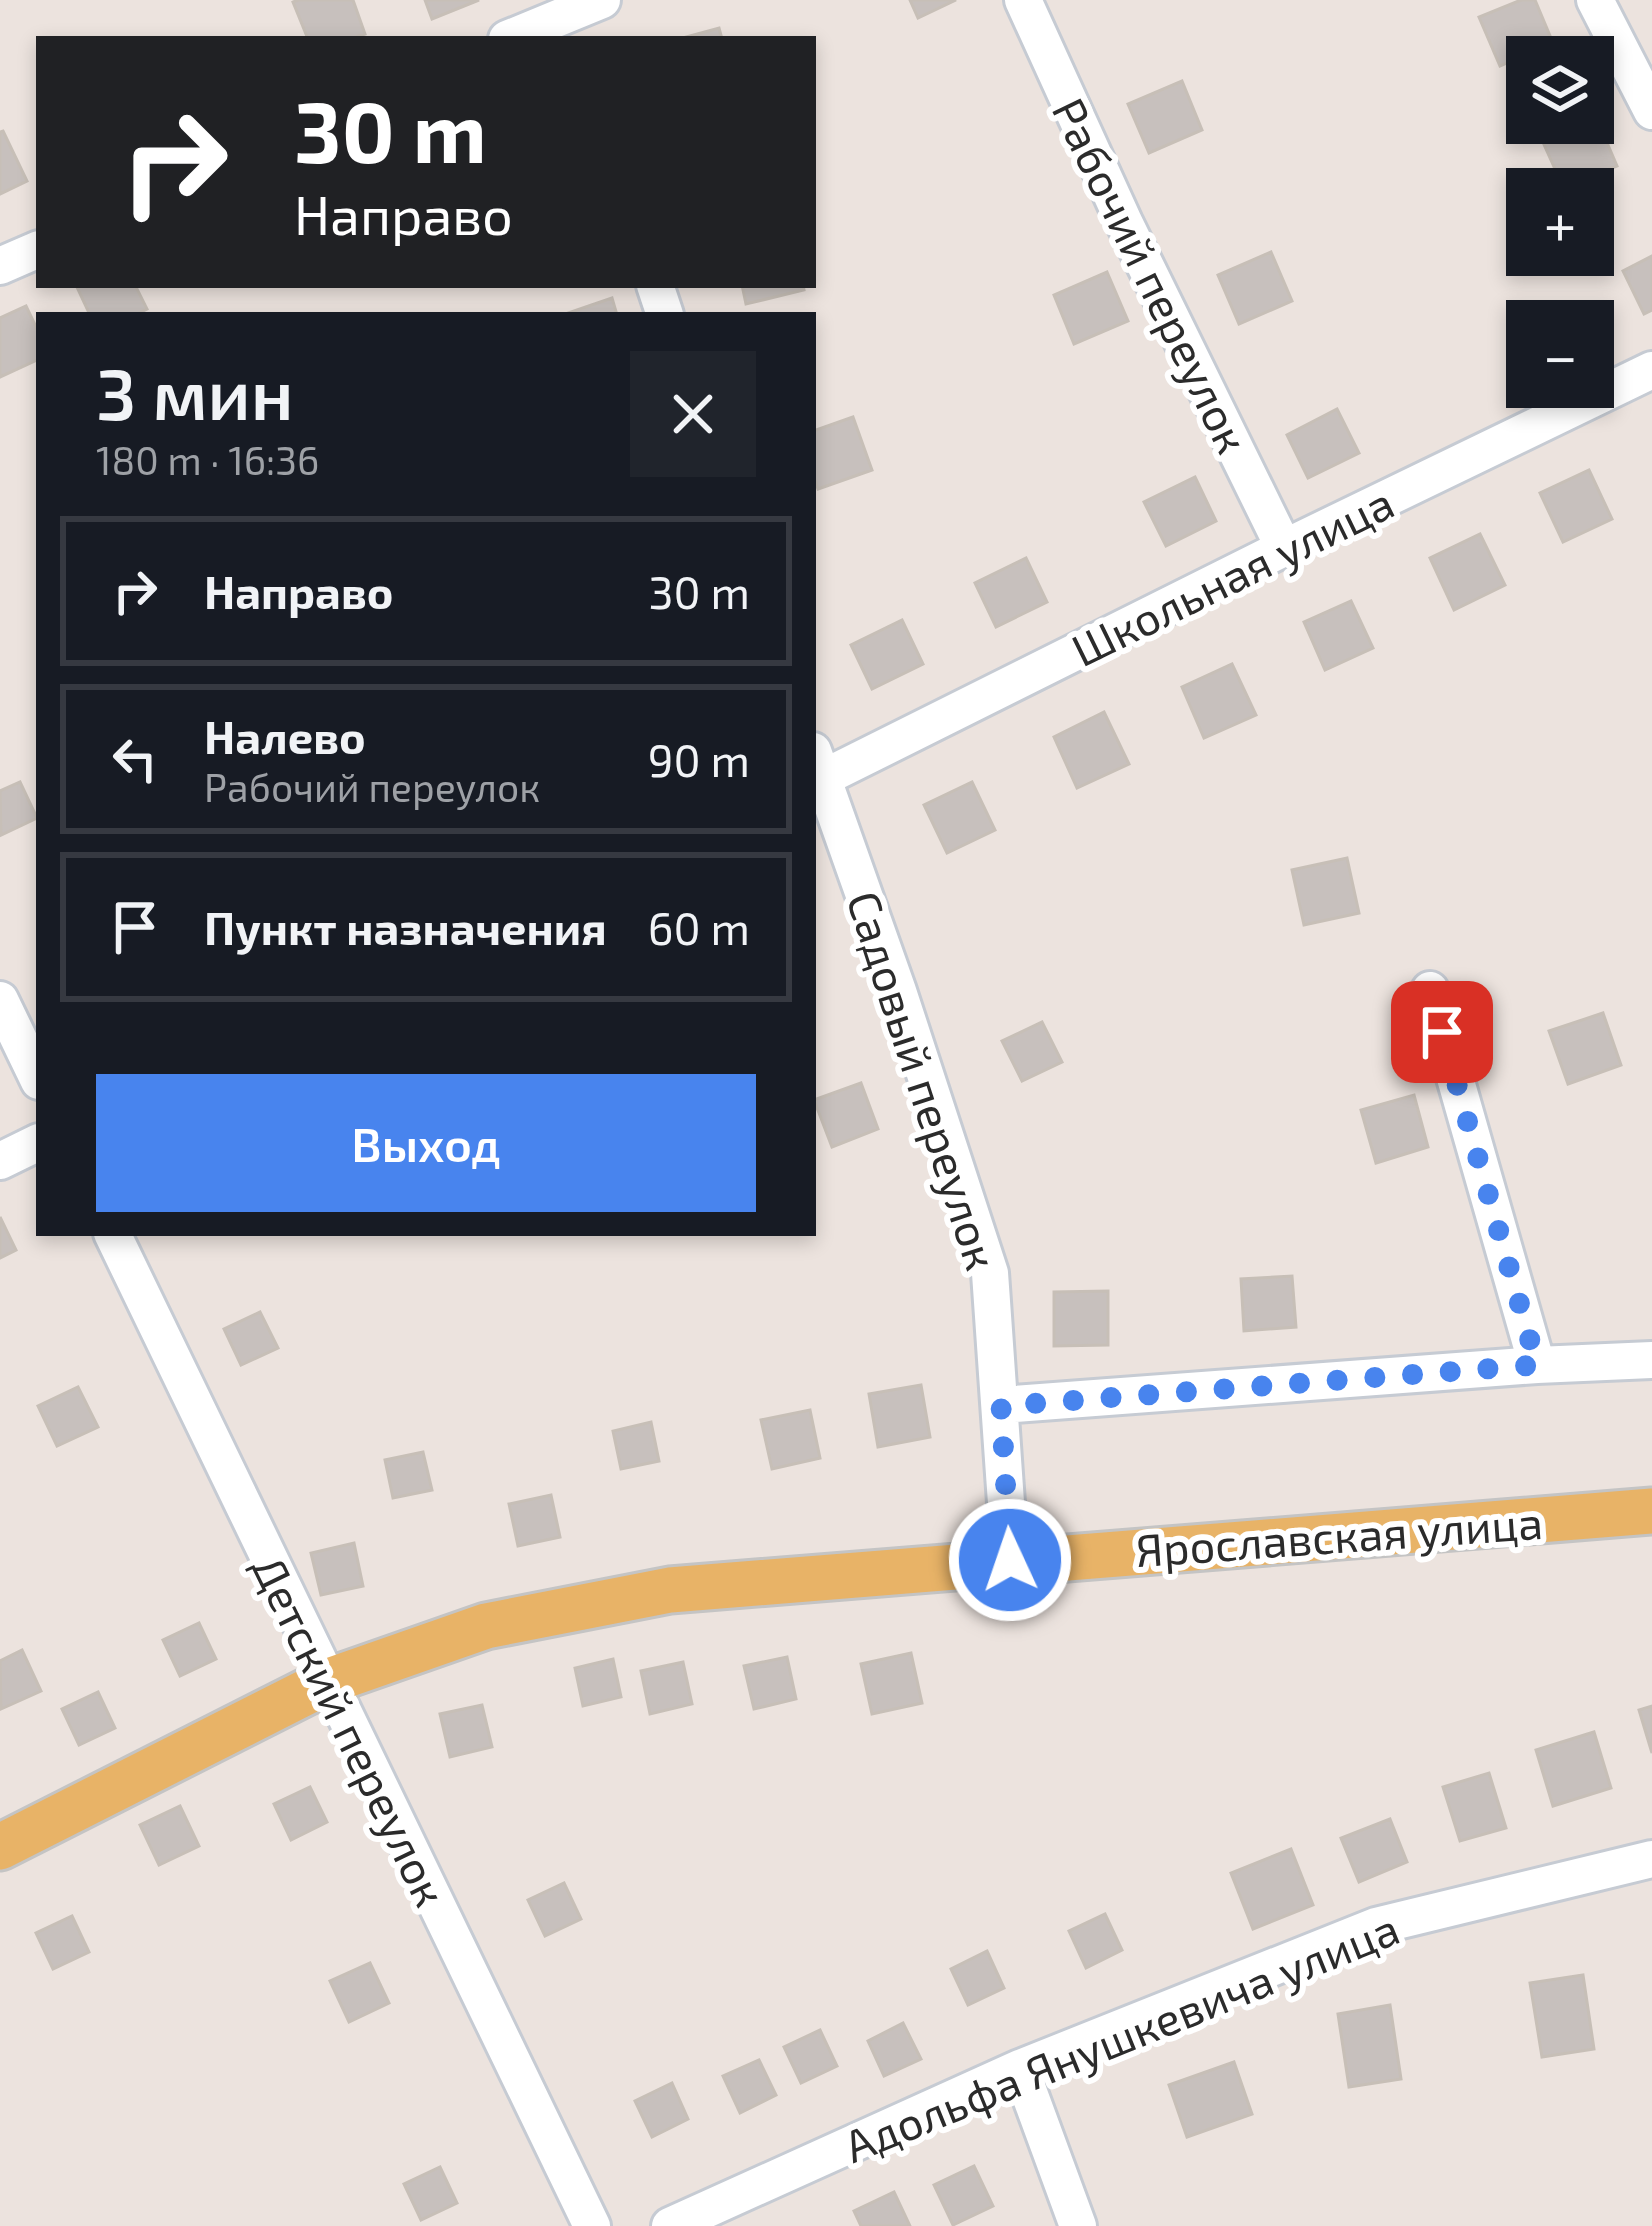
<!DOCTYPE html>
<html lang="ru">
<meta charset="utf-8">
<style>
:root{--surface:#171b24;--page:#20242c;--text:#f1f3f6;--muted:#9ea1a6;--line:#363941;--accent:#4884ee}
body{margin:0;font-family:"Exo 2",sans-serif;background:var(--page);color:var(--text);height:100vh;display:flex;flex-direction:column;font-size:45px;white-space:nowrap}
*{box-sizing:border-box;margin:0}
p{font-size:39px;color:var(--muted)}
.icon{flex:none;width:66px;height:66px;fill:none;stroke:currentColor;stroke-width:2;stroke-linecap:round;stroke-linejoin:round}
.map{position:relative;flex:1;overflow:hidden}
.sheet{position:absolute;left:36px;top:312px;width:780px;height:924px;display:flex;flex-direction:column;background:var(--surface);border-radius:0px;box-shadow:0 6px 18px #0003}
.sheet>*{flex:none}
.guide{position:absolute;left:36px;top:36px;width:780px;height:252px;border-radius:0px;box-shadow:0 6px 18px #0003;background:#202124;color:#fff;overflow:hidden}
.controls{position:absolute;left:1506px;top:36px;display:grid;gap:24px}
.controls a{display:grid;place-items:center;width:108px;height:108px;border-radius:0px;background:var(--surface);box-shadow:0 6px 18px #0003;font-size:60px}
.pin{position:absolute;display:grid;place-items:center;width:102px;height:102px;color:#fff;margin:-51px;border-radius:24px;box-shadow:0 6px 18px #0006}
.me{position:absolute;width:132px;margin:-66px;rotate:357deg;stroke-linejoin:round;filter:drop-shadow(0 0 9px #0008)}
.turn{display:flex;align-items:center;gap:42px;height:252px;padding:0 60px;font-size:54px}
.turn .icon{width:156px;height:156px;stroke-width:2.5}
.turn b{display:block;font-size:84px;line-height:102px}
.round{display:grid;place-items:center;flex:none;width:126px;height:126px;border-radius:0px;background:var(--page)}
.head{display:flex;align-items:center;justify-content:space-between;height:204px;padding:0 60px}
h1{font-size:72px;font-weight:600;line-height:90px}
.cta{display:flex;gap:24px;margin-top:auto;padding:24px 60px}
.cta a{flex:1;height:138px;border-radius:0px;background:var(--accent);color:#fff;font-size:48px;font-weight:600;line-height:138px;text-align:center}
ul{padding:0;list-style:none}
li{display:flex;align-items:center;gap:36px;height:150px;margin:0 24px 18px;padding:0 36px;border:6px solid var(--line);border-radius:0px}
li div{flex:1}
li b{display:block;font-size:45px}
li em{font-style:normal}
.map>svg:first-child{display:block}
.building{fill:#c7c0bd;stroke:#c7bfb7;stroke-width:3}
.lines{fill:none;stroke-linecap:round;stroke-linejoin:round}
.minor-casing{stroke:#c6cbd3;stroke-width:42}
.major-casing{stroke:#c4c4c4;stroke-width:51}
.minor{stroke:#fff;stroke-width:36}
.major{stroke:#e8b367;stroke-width:45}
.route{stroke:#4884ee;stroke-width:21;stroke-dasharray:0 37.8}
.labels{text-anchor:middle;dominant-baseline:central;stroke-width:12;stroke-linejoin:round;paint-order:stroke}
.street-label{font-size:45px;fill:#2b2b2b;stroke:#fff}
</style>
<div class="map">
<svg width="1652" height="2226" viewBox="0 0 1652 2226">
<rect width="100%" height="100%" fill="#ece3de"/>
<path class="building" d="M298,0h55l12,34 -14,5h-43l-15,-37z
M425,0h54l-47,19z
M910,0h46l-38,18z
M1521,0h14l18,43 -53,23 -21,-49z
M719,28l3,11h-43z
M1182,81l20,49 -53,23 -21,-49z
M1596,117l21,49 -53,23 -22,-49 40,-17h11z
M3,131l24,50 -27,13v-62z
M1271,252l21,49 -53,23 -21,-49z
M1652,256v54l-8,4 -21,-43z
M1107,272l21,49 -54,23 -20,-49z
M76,285h59l12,24 -12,6h-45z
M742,285h61l1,5 -58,14z
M612,298l5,17h-52v-1z
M26,306l13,27v26l-39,18v-59z
M1337,409l22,44 -51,25 -21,-43z
M853,417l19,53 -54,19 -5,-14v-44z
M1589,470l23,49 -49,23 -23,-49z
M1195,477l21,44 -50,25 -22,-44z
M1480,534l25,51 -51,25 -24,-52z
M1026,558l21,44 -51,25 -21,-44z
M1351,601l22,47 -48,22 -21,-48z
M902,620l21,44 -51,25 -21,-44z
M1232,664l24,51 -52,23 -22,-51z
M1104,712l25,52 -52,24 -23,-51z
M20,782l17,36 -36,17 -1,-44z
M972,782l23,48 -48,23 -23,-48z
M1347,858l12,55 -55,12 -12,-55z
M1603,1013l18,52 -53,19 -19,-53z
M1042,1022l20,40 -40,19 -20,-40z
M861,1083l17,46 -46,18 -18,-47z
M1414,1095l14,52 -52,16 -15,-53z
M0,1217l16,33 -16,8z
M1292,1276l4,51 -52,4 -3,-52z
M1108,1291v54l-54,1v-54z
M260,1312l18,36 -37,17 -17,-36z
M921,1385l9,52 -52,10 -9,-53z
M78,1387l20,40 -41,19 -19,-40z
M810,1410l10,48 -48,11 -11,-49z
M651,1422l8,39 -38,8 -8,-38z
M423,1452l9,38 -39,8 -8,-38z
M551,1495l9,42 -42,9 -9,-42z
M354,1543l9,43 -42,9 -10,-42z
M199,1623l17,36 -36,17 -17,-36z
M22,1650l19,41 -40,18 -1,-48z
M911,1653l11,50 -50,11 -11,-50z
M787,1657l9,42 -42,10 -10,-43z
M613,1659l8,38 -38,9 -8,-38z
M683,1662l9,42 -42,10 -9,-43z
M98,1692l17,36 -36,17 -17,-36z
M482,1705l10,42 -42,10 -10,-43z
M1652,1706v47l-13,-43z
M1594,1732l17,56 -58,18 -17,-56z
M1489,1773l17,55 -46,13 -17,-54z
M310,1787l17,35 -36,18 -17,-36z
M180,1806l19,40 -40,19 -19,-40z
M1390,1819l17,43 -48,20 -18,-44z
M1291,1849l22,56 -60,24 -22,-56z
M564,1883l17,36 -36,17 -17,-36z
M1105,1914l17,36 -36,18 -17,-37z
M72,1916l17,36 -36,17 -17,-36z
M987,1951l17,37 -36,17 -17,-36z
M370,1963l19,40 -40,19 -19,-41z
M1583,1975l11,74 -52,8 -12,-74z
M1390,2005l11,74 -52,8 -11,-73z
M903,2023l18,36 -37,17 -16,-35z
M820,2030l17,36 -36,17 -17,-36z
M759,2060l17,35 -36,18 -17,-37z
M1234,2062l18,52 -65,23 -18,-52z
M672,2083l16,36 -36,18 -17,-36z
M974,2166l19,40 -40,19 -19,-40z
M440,2167l17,36 -36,17 -17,-36z
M894,2192l16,34h-49l-7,-15z"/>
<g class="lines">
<defs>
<path id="minor" d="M1023,0l101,222 160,326
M1595,0l57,111
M507,39l95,-39
M0,266l39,-17
M655,285l10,30
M813,751l85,240 92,282 20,287
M813,783l471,-235 368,-178
M1430,990l107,375
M0,1000l39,81
M0,1161l39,-19
M112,1233l480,993
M1001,1405l536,-40 115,-5
M1020,2068l58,158
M670,2226l350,-158 356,-142 276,-67"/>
<path id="major" d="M0,1847l326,-165 160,-56 184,-36 982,-79"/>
</defs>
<use href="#minor" class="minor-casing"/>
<use href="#major" class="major-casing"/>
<use href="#minor" class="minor"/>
<use href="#major" class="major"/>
</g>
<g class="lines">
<path class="route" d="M1010,1560l-9,-154 536,-41 -95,-333"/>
</g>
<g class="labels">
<g class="street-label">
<text transform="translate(1152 275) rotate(64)">Рабочий переулок</text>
<text transform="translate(1232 575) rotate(-26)">Школьная улица</text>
<text transform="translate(924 1080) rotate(72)">Садовый переулок</text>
<text transform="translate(1339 1535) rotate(-4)">Ярославская улица</text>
<text transform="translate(351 1730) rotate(64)">Детский переулок</text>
<text transform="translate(1121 2036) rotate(-22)">Адольфа Янушкевича улица</text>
</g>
</g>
</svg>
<div class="controls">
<a><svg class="icon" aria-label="layers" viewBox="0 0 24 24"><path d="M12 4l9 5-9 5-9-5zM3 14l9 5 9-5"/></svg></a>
<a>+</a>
<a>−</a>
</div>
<div class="pin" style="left:1442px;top:1032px;background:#d93025"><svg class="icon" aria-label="arrive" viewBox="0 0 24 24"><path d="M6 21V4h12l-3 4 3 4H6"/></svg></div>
<svg class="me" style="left:1010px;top:1560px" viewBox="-20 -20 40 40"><circle r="17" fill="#4884ee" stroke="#fff" stroke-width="3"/><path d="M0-11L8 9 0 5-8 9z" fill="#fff"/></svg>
<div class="guide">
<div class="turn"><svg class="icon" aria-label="right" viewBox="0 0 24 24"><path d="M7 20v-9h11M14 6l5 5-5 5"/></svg><div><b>30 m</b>Направо</div></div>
</div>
<section class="sheet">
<div class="head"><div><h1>3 мин</h1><p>180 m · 16:36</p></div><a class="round"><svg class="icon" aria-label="close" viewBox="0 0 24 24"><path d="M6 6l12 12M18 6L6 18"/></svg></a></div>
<ul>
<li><svg class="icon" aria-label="right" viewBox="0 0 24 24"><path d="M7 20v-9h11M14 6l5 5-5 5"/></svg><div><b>Направо</b></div><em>30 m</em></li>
<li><svg class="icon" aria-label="left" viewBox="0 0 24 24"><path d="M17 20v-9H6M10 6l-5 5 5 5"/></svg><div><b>Налево</b><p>Рабочий переулок</p></div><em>90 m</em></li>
<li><svg class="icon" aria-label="arrive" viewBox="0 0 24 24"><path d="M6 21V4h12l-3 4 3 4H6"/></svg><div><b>Пункт назначения</b></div><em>60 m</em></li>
</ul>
<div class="cta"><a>Выход</a></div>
</section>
</div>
